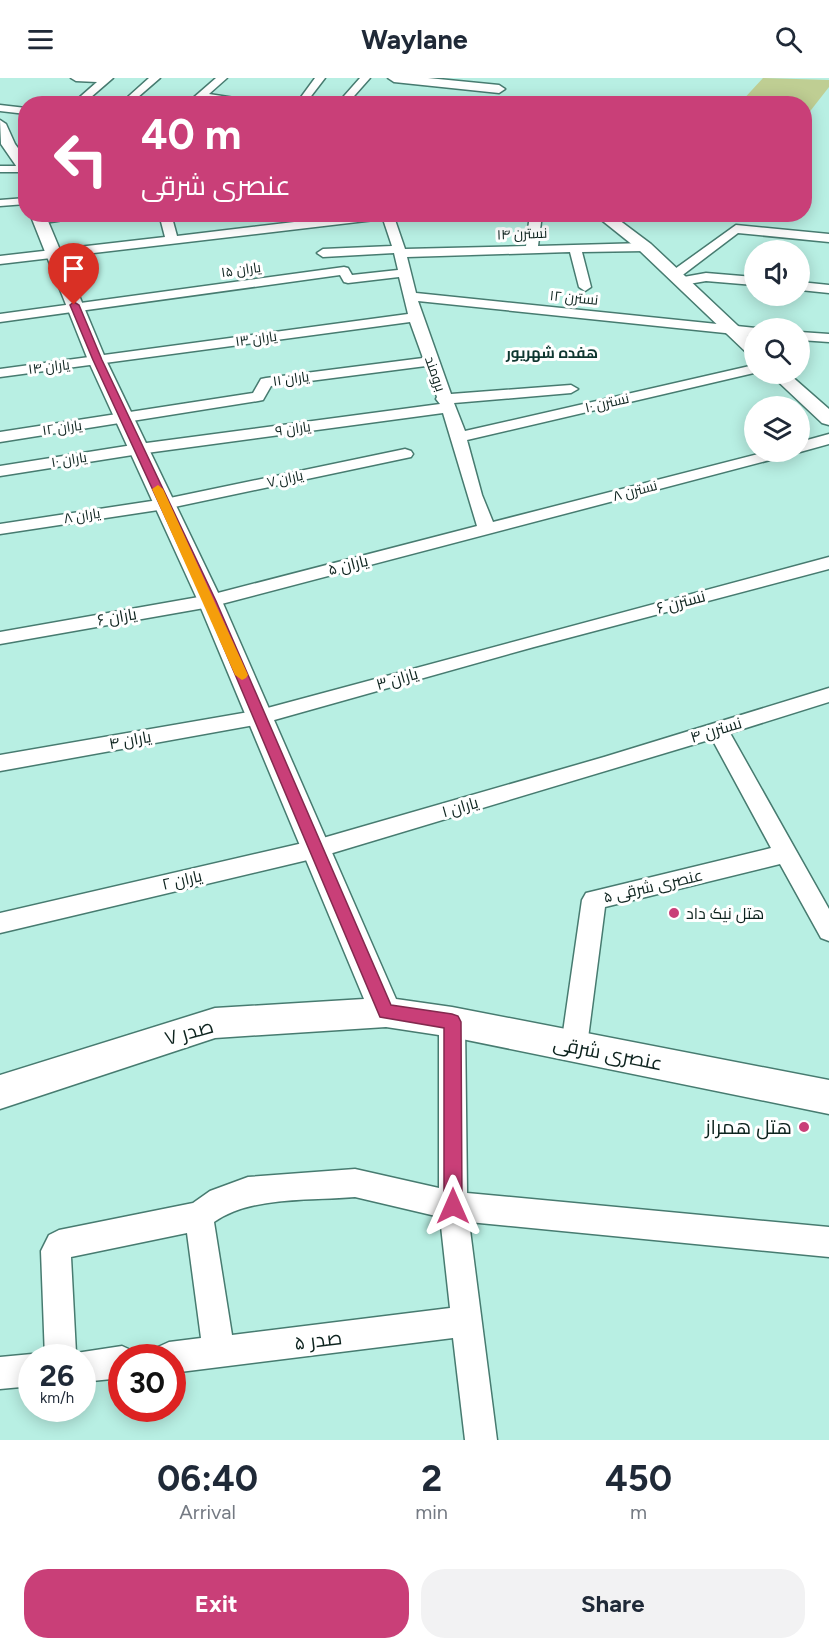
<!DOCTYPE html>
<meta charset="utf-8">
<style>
:root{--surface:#fff;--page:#f2f2f3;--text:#1f2937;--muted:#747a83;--accent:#c93f78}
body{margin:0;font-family:Figtree,Cairo,sans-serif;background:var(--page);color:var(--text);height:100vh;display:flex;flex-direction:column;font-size:22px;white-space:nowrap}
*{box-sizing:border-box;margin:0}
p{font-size:20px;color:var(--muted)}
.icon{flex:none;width:33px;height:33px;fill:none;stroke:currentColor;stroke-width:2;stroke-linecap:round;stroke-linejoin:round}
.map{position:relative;height:1362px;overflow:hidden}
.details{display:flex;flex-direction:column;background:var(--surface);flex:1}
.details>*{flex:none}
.banner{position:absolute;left:18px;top:18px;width:794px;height:126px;border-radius:24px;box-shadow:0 3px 15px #0003;background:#c93f78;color:#fff;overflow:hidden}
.fabs{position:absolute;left:744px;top:162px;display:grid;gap:12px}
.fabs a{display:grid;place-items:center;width:66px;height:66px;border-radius:50%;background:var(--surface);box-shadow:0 3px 15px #0003;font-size:30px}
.speed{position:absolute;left:18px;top:1266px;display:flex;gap:12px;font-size:30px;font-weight:700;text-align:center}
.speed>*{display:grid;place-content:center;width:78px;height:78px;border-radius:50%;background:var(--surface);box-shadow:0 3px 15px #0003;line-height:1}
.speed small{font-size:15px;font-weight:400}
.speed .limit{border:9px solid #d22;background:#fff;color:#111}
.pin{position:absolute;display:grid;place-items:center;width:51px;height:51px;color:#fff;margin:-62px -26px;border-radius:50% 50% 50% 0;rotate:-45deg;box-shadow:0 0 6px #0007}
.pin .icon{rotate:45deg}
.me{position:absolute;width:66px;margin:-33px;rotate:0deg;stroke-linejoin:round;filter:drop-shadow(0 0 4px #0008)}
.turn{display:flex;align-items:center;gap:21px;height:126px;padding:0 24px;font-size:27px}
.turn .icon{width:78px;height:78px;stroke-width:2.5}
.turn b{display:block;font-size:42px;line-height:51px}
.eta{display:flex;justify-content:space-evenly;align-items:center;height:102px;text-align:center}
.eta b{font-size:36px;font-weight:700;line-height:42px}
.button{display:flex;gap:12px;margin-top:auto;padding:12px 24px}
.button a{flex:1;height:69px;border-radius:24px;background:var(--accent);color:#fff;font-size:24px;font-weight:700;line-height:69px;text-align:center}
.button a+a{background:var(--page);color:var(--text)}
header{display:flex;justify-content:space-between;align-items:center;height:78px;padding:0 24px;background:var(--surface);font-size:27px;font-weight:700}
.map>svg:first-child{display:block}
.green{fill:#bfce93}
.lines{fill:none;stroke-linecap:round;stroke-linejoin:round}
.minor-casing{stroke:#477b70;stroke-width:3}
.tertiary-casing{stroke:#477b70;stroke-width:3}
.minor{fill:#fff;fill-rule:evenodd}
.tertiary{fill:#fff;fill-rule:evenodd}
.route{fill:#c93f78;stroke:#83294e;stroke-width:1.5}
.slow{fill:#f59e0b}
.poi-dot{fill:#c93f78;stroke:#fff;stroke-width:2}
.labels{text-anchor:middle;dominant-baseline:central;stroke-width:6;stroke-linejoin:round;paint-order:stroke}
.far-street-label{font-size:14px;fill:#0d231e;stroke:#fff}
.far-neighbourhood-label{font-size:15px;font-weight:bold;fill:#0e3730;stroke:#fff}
.street-label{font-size:16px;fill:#0d231e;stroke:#fff}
.poi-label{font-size:16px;fill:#0d231e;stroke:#fff;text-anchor:start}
.near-street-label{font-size:20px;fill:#0d231e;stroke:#fff}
.near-poi-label{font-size:20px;fill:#0d231e;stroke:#fff;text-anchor:end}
</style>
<header><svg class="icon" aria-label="menu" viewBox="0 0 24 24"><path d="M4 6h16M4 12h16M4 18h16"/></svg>Waylane<svg class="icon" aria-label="search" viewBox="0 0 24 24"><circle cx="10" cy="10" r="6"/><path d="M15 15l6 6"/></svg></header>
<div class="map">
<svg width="829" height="1362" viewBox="0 0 829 1362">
<rect width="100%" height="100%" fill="#b8efe3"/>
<path class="green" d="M763,0l66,2v7l-25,32v-15l-64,-1z"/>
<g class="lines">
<defs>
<path id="minor" d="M71,0h42l-30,26h-11l25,-22 -21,-1z
M149,0h11l-30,26h-10z
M216,0h11l-18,16 65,10h-33l-38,-5 -5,4h-6v-4z
M315,0h10l-20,26h-9z
M360,0h10l-23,26h-10z
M0,27l26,3v6l-26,-3z
M0,88h26v6h-26z
M26,120v6l-26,2v-6z
M46,136h33c-9,6 -37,12 -46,5z
M159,136h12l6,22 185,-22h31l12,35 121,-3 4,-32h12l-4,32 107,-3 6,4 -6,4 -63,1 9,35 -6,4 -6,-4 -9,-35 -163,5 9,36 340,35 -2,8 -336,-35 33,93 120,-9 7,4 -7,4 -117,10 11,28 289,-66v8l-287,67 15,55 11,27 273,-70h25l-2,3 -579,152 -210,37v-12l210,-37 267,-69 -34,-113 -304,41 -139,22v-10l139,-22 301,-40 -4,-5 1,-2 -11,-31 -155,20 -8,14 -5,1 -258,41v-10l253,-39 8,-14 5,-1 157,-20 -13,-36 -410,55v-8l408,-55 -9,-37 -51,6 -4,-1 -4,-7 -340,47v-8l344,-47 4,1 4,7 46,-5 -4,-17 -71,4 -6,-4 6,-4 69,-3 -9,-27 -383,45v-8l165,-19z
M736,147l93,9v8l-91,-9 -58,44h-8l-2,-3 2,-3z
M706,195l48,4v8l-48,-4 -23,4 -6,-4 1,-3z
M800,204l29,3v8l-29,-3z
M800,254l29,2v8l-29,-2z
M829,356v10l-29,8h-1l1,-10z
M405,371l6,2 2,3 -2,3 -246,52 -165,25v-10l165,-25z
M829,479v12l-295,78 -274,77 -260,47v-16l260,-45z
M829,610v14l-99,31 99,176v32l-8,-3 -41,-74 -175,43 -18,139 -4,9 -9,3 -9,-3 -4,-9 21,-146 4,-7 185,-45 -59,-109 -396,119 -316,75v-20l316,-73 288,-83z
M452,932l9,4 4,8 2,171 362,34v30l-360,-35 28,218h-32l-12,-102 -281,35v-15h-18l4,-11 11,-5 32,-4 -14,-105 -116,24 5,96 46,-7 11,5 3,7h-14v20l-40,4v-24h-37l-4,-107 8,-16 10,-5 134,-27 17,-12 38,-14 107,-8 84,19v-166l4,-8zM355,1119l85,20 10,91 -218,27 -18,-113c37,-26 96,-21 141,-25z
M32,1276l8,4h-8v28l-32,3v-32z"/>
<path id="tertiary" d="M388,0h40l71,7 6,4 -6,4 -105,-11z
M0,42l6,4 9,20 11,15v15l-5,-1 -20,-29z
M30,136h15l61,146 116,241 174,398 56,8 377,73v34l-377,-77 -66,-10 -171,11 -215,71v-34l215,-67 149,-9 -166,-398 -110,-241z
M594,136h17l40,30 103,97v14l-6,-1 -109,-104z
M770,296h19l40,35v16l-7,-2z"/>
</defs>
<use href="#minor" class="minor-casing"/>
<use href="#tertiary" class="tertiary-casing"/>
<use href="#minor" class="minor"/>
<use href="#tertiary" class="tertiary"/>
</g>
<path class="route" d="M74,224l5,3 23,55 114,241 175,404 61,9 6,2 3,6 1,184 -3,7 -6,2 -7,-2 -2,-7v-178l-64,-11 -176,-416 -111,-241 -23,-55z"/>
<path class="slow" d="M158,407l5,4 85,186 -2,3 -4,2 -7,-5 -83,-186z"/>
<g class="poi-dot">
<circle cx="674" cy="835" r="6"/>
<circle cx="804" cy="1049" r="6"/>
</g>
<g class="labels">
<g class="far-street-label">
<text transform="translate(522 156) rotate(-2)">نسترن ۱۴</text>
<text transform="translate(241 192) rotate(-8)">یاران ۱۵</text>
<text transform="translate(574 220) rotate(6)">نسترن ۱۲</text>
<text transform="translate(256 261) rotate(-8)">یاران ۱۳</text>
<text transform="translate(49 289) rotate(-7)">یاران ۱۴</text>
<text transform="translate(435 296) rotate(71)">برومند</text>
<text transform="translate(291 301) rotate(-8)">یاران ۱۱</text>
<text transform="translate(607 325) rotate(-13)">نسترن ۱۰</text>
<text transform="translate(62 350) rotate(-8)">یاران ۱۲</text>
<text transform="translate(293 351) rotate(-8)">یاران ۹</text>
<text transform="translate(69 382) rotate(-9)">یاران ۱۰</text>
<text transform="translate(285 401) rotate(-12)">یاران ۷</text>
<text transform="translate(635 413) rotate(-15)">نسترن ۸</text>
<text transform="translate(82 438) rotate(-9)">یاران ۸</text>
</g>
<g class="far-neighbourhood-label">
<text x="552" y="275">هفده شهریور</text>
</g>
<g class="street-label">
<text transform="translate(348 487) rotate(-14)">یاران ۵</text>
<text transform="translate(681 524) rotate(-15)">نسترن ۶</text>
<text transform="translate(117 539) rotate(-10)">یاران ۶</text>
<text transform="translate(397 601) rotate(-16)">یاران ۳</text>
<text transform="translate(716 652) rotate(-17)">نسترن ۴</text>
<text transform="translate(130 662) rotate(-10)">یاران ۴</text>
<text transform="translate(460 729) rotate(-16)">یاران ۱</text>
<text transform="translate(182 802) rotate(-13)">یاران ۲</text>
<text transform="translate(653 808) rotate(-13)">عنصری شرقی ۵</text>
</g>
<g class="poi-label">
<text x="686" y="835">هتل نیک داد</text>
</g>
<g class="near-street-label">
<text transform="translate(189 954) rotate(-16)">صدر ۷</text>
<text transform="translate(608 975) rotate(11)">عنصری شرقی</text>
<text transform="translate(318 1262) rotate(-7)">صدر ۵</text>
</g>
<g class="near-poi-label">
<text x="792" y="1049">هتل همراز</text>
</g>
</g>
</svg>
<div class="fabs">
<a><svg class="icon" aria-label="sound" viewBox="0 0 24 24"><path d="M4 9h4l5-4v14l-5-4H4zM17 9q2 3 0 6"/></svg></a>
<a><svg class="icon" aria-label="search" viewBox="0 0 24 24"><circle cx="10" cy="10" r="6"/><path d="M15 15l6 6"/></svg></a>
<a><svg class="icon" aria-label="layers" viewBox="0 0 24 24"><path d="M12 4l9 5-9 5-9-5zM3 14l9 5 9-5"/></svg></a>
</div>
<div class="speed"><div>26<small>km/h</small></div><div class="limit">30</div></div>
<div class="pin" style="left:74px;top:227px;background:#d93025"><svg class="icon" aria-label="arrive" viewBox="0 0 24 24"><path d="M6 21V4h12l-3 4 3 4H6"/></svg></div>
<svg class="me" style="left:453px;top:1128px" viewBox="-20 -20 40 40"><path d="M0-17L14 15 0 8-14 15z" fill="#c93f78" stroke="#fff" stroke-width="4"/></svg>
<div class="banner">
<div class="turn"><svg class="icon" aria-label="left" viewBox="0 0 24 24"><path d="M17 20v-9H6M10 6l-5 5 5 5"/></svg><div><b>40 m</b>عنصری شرقی</div></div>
</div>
</div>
<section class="details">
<div class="eta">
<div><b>06:40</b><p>Arrival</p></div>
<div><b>2</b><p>min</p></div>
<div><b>450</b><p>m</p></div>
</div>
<div class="button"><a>Exit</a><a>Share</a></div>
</section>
